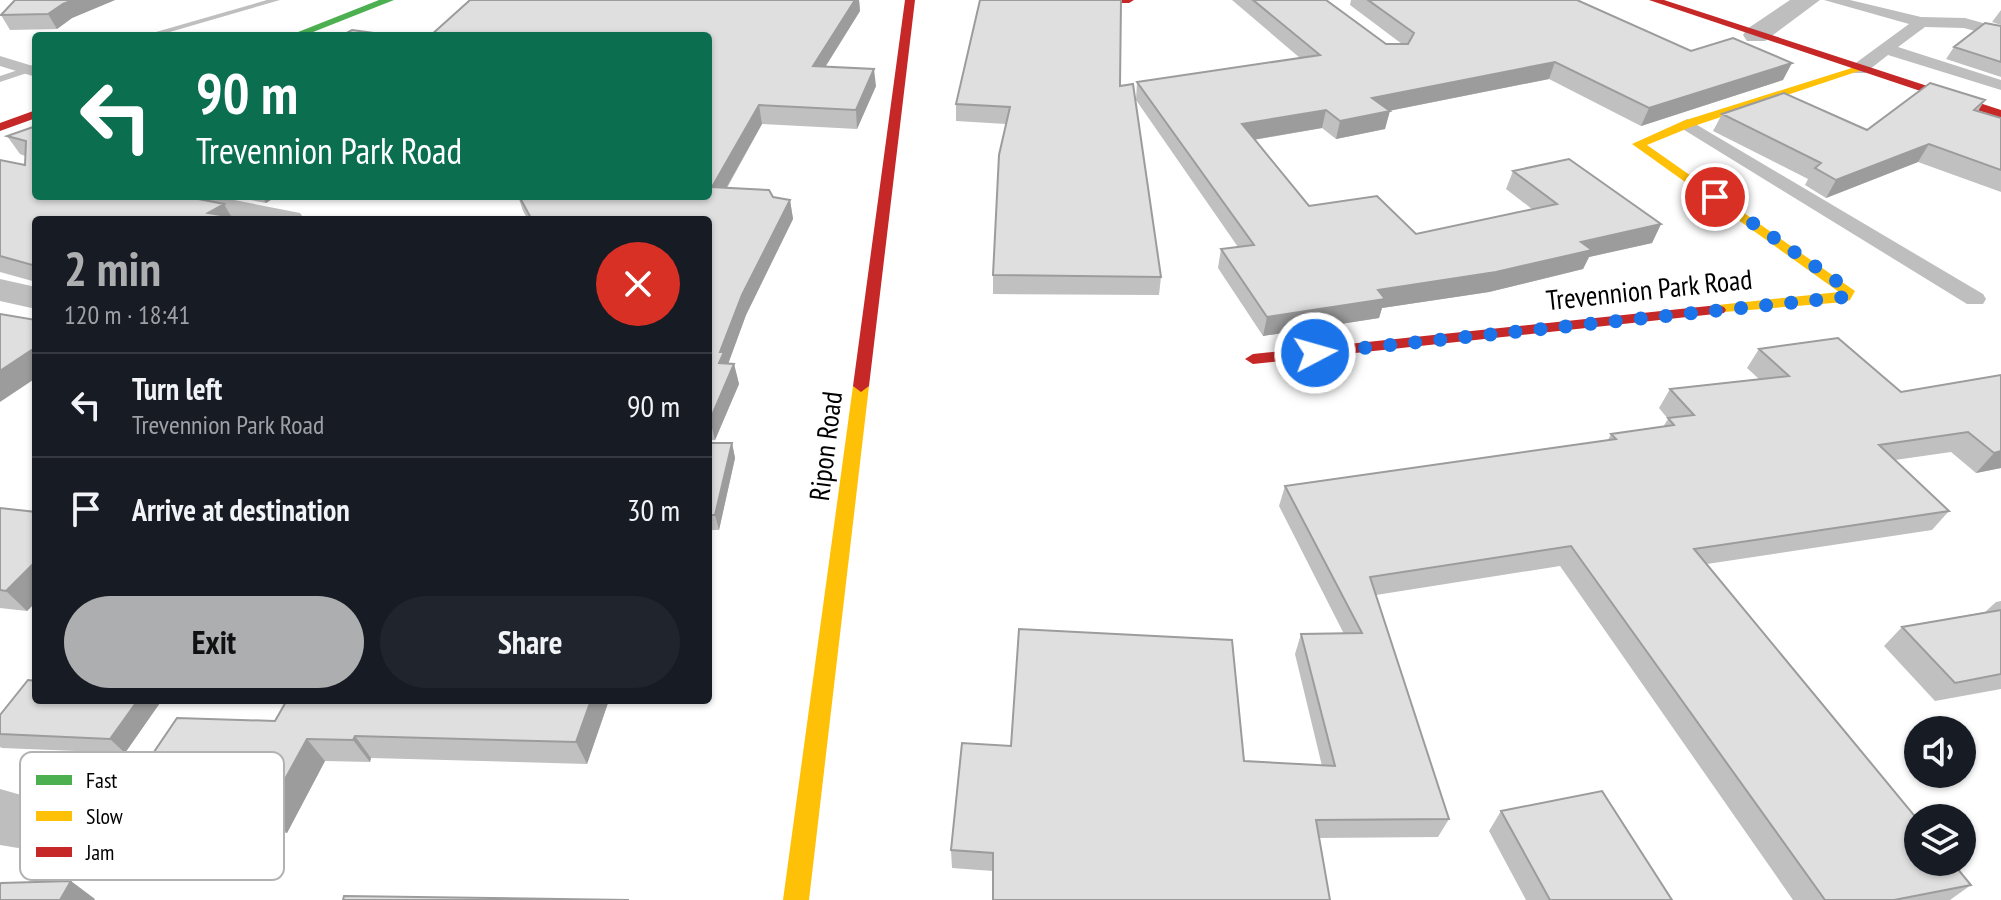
<!DOCTYPE html>
<meta charset="utf-8">
<style>
:root{--surface:#171b24;--page:#20242c;--text:#f1f3f6;--muted:#9ea1a6;--line:#363941;--accent:#adaeaf}
body{margin:0;font-family:"PT Sans Narrow",sans-serif;background:var(--page);color:var(--text);height:100vh;display:flex;flex-direction:column;font-size:30px;white-space:nowrap}
*{box-sizing:border-box;margin:0}
p{font-size:26px;color:var(--muted)}
.icon{flex:none;width:44px;height:44px;fill:none;stroke:currentColor;stroke-width:2;stroke-linecap:round;stroke-linejoin:round}
.map{position:relative;flex:1;overflow:hidden}
.side{position:absolute;left:32px;top:216px;width:680px;height:488px;display:flex;flex-direction:column;background:var(--surface);border-radius:8px;box-shadow:0 2px 6px #0004}
.side>*{flex:none}
.banner{position:absolute;left:32px;top:32px;width:680px;height:168px;border-radius:8px;box-shadow:0 2px 6px #0004;background:#0b6e4f;color:#fff;overflow:hidden}
.tools{position:absolute;left:1904px;top:716px;display:grid;gap:16px}
.tools a{display:grid;place-items:center;width:72px;height:72px;border-radius:50%;background:var(--surface);box-shadow:0 2px 6px #0004;font-size:40px}
.pin{position:absolute;display:grid;place-items:center;width:68px;height:68px;color:#fff;margin:-34px;border:4px solid #fff;border-radius:50%;box-shadow:0 2px 8px #0007}
.me{position:absolute;width:88px;margin:-44px;rotate:84deg;stroke-linejoin:round;filter:drop-shadow(0 0 6px #0008)}
.turn{display:flex;align-items:center;gap:28px;height:168px;padding:0 32px;font-size:36px}
.turn .icon{width:104px;height:104px;stroke-width:2.5}
.turn b{display:block;font-size:56px;line-height:68px}
.round{display:grid;place-items:center;flex:none;width:84px;height:84px;border-radius:42px;background:var(--page)}
.head{display:flex;align-items:center;justify-content:space-between;height:136px;padding:0 32px}
h1{font-size:48px;font-weight:600;line-height:60px;color:var(--accent)}
.action{display:flex;gap:16px;margin-top:auto;padding:16px 32px}
.action a{flex:1;height:92px;border-radius:48px;background:var(--accent);color:#111;font-size:32px;font-weight:600;line-height:92px;text-align:center}
.action a+a{background:var(--page);color:var(--text)}
ul{padding:0;list-style:none}
li{display:flex;align-items:center;gap:24px;height:104px;padding:0 32px;border-top:2px solid var(--line)}
li div{flex:1}
li b{display:block;font-size:30px}
li em{font-style:normal}
.map>svg:first-child{display:block}
.lines{fill:none;stroke-linecap:round;stroke-linejoin:round}
.stream{fill:#bfbfbf;fill-rule:evenodd}
.lane{fill:#bebebe;fill-rule:evenodd}
.street{fill:#bebebe;fill-rule:evenodd}
.fast{fill:#4caf50;fill-rule:evenodd}
.slow{fill:#ffc107;fill-rule:evenodd}
.jam{fill:#c62828;fill-rule:evenodd}
.wall{fill:#c0c0c0}
.shaded-wall{fill:#9c9c9c}
.building{fill:#dfdfdf;stroke:#9c9c9c;stroke-width:2}
.route{stroke:#1a73e8;stroke-width:14;stroke-dasharray:0 25.2}
.labels{text-anchor:middle;dominant-baseline:central;stroke-width:6;stroke-linejoin:round;paint-order:stroke}
.street-label{font-size:28px;fill:#000;stroke:#fff}
.key{fill:#fff;stroke:#b2b2b2;stroke-width:2}
.key-label{font-size:22px;fill:#000}
</style>
<div class="map">
<svg width="2001" height="900" viewBox="0 0 2001 900">
<rect width="100%" height="100%" fill="#fff"/>
<g class="lines">
<path class="stream" d="M267,0h13l-124,36h-14z
M36,64v6l-36,12v-6z"/>
<path class="lane" d="M1824,0h26l71,17 44,1 36,10v10l-37,-10 -39,-1 -27,20 103,33v10l-113,-35 -23,18h-12v-8l56,-41z
M0,56l36,11v10l-36,-11z
M1687,119l296,175 3,5 -3,5h-16l-286,-176 -3,-4z"/>
<path class="street" d="M1790,0h30l-55,41h-18l-4,-6 4,-6z
M143,196h71l86,17 5,7h-72l-85,-17z
M0,279l36,8v22l-36,-8z
M0,789l39,11 9,20 -9,20 -21,8 -18,-3z"/>
<path class="fast" d="M379,0h15l-91,36h-15z"/>
<path class="slow" d="M1855,67l10,2 -174,58 -44,18 208,146 -5,9 -5,2 -133,11 -2,-3 2,-3 6,-2 121,-13 -207,-148 51,-23z
M861,380l8,6 -60,514h-26l70,-514z"/>
<path class="jam" d="M905,0h10l-46,386 -8,6 -8,-6z
M1045,0h89l-5,3h-79z
M1649,0h15l337,110v8z
M36,110v8l-36,13v-8z
M1718,305l6,2 2,3 -2,3 -471,51 -8,-5 8,-5z"/>
</g>
<path class="wall" d="M15,0h100l-43,18 -15,11 -47,1 -9,-15z
M470,0h389l1,11 -34,55 50,20 -19,43 -95,-5 -35,64 63,12 3,19 -47,96 -18,49h6l5,20 -24,56h-7v-220h-180l-5,-9 -5,-15h190z
M1232,0h94l60,44h16l-52,-39 1,-5h226l114,51 92,29 -142,46 -92,-47 -160,32 -4,18 -49,10 -14,-11 -68,12 55,66 107,28 116,-25 -26,-20 7,-18 148,53 -9,19 -63,14 -6,12 -94,23 -107,16 -3,10 -116,18 -45,-68 3,-19 17,-2 -102,-147 1,-18 163,-24z
M2001,10v15l-9,-3z
M2001,26v51l-55,-18 8,-12z
M1120,86l41,191 -2,18 -166,-1v-19l13,-151 -50,-3v-17z
M1985,100l-7,11 23,7v74l-83,-30 -92,36 -21,-13 3,-6 -95,-48 9,-17 145,16z
M36,126v70l188,8 7,13 -195,3v62l-36,-10v-112l25,5v-9l-5,-2 -13,-18z
M229,196h48l-11,7z
M1759,349l142,43 100,-17v93l-25,5 -25,-21 -56,8 54,51 -17,19 -225,34 264,321 -21,15h-157l-233,-334 -184,29 73,224 -11,18 -119,1 -326,33 -41,-3 -1,-18 293,-89 78,5 -27,-112 6,-20h43l-65,-128 6,-20 323,-46 3,-6 52,-7 5,-8 -9,-11 11,-19 89,-10 -12,-11z
M708,443h24l3,15 -16,72h-11z
M0,508l36,4v90l-9,9 -27,-3z
M2001,601v88l-66,12 -51,-55 18,-19 83,-15 11,-10z
M36,700h126l-37,53 -123,-5 -2,-1v-32z
M287,700h322l-22,64 -216,-6 -1,4 -45,-1 -38,72 -145,-6 -24,-22 157,-84z
M1501,811l171,89h-146l-37,-69z"/>
<path class="shaded-wall" d="M73,0h42l-43,18 -15,11 -9,-15 15,-10z
M855,0h4l1,11 -45,72 -2,-17z
M1555,62l-6,17 -181,36 4,-17z
M1792,63l-9,17 -142,46 8,-18z
M874,69l2,17 -19,43 -1,-19z
M759,105l3,19 -46,82 -4,-19z
M1326,110l-4,18 -83,14 3,-18z
M1390,111l-5,18 -49,10 4,-18z
M1929,144l-11,18 -92,36 10,-18z
M262,196h15l-11,7z
M790,200l3,19 -47,96 -19,52 -8,-4 1,-11 22,-57z
M224,204l8,14 1,-1 1,3h-22l-4,-7z
M1661,224l-9,19 -63,14 -6,12 -94,23 -107,16 -3,10 -116,18 4,-19z
M36,347v31l-36,24v-31z
M734,364l5,20 -24,56 -5,-20z
M732,443l3,15 -16,72 -4,-15z
M2001,451v17l-25,5 18,-20z
M36,561v41l-9,9 -21,-20z
M138,700h24l-37,53 -15,-14z
M591,700h18l-22,64 -11,-22z
M355,736l16,22 -1,4 -17,-22z
M307,739l18,22 -38,72 -20,-21z
M71,881l24,18 -1,1h-34z"/>
<path class="building" d="M15,0h58l-10,4 -15,10 -47,1z
M470,0h385l-42,66 61,3 -18,41 -97,-5 -47,82 57,3 4,7 17,3 -48,95 -22,57h4l-5,11 15,1 -24,56h-2v-200h-176l-13,-24h189v-160h-278z
M980,0h141l-1,86 13,-2 28,193 -168,-2 6,-120 11,-48 -54,-3z
M1253,0h73l60,44h22l6,-11 -46,-33h209l114,51 42,-13 59,25 -143,45 -94,-46 -183,36 18,13 -50,10 -14,-11 -84,14 67,82 68,-10 39,38 141,-30 -44,-33 56,-12 92,65 -80,18 11,8 -96,22 -118,18 7,9 -118,18 -46,-68 33,-4 -117,-163 183,-27z
M1985,23l16,3v36l-47,-15z
M352,30l44,6h-55z
M1930,83l55,17 -11,10 27,8v52l-72,-26 -93,36 -21,-12 6,-5 -99,-49 62,-21 83,37z
M36,126v70h147l41,8 -16,9 25,4 -5,3h-192v46l-36,-10v-96l25,5 1,-24 -19,-5z
M0,314l36,6v27l-36,24z
M1838,338l63,54 100,-17v76l-7,2 -26,-21 -89,13 70,66 -255,38 224,271v42h34l19,23 -77,15h-69l-254,-354 -201,31 79,242 -133,1 14,80h-337v-47l-42,-3 11,-107 49,3 8,-117 213,11 12,121 91,5 -34,-132 61,-1 -77,-147 331,-47 -5,-5 63,-9 -6,-7 26,-3 -24,-26 119,-13 -30,-27z
M708,443h24l-17,72h-7z
M0,508l36,4v49l-30,30 -6,-1z
M2001,610v64l-46,9 -53,-56z
M28,680l8,1v19h102l-28,39 -110,-5v-19z
M287,700h304l-15,42 -221,-6 -2,4 -46,-1 -40,73 -149,-7 59,-87 98,3z
M1602,791l70,109h-122l-49,-89z
M71,881l-11,19h-60v-15l1,-2z
M344,896l285,4h-286z"/>
<g class="lines">
<path class="route" d="M1315,353l530,-56 2,-6 -5,-6 -127,-88"/>
</g>
<g class="labels">
<g class="street-label">
<text transform="translate(1649 289) rotate(-6)">Trevennion Park Road</text>
<text transform="translate(825 446) rotate(-83)">Ripon Road</text>
</g>
</g>
<rect x="20" y="752" width="264" height="128" rx="12" class="key"/>
<rect x="36" y="775" width="36" height="10" fill="#4caf50"/>
<rect x="36" y="811" width="36" height="10" fill="#ffc107"/>
<rect x="36" y="847" width="36" height="10" fill="#c62828"/>
<g class="key-label">
<text x="86" y="788">Fast</text>
<text x="86" y="824">Slow</text>
<text x="86" y="860">Jam</text>
</g>
</svg>
<div class="tools">
<a><svg class="icon" aria-label="sound" viewBox="0 0 24 24"><path d="M4 9h4l5-4v14l-5-4H4zM17 9q2 3 0 6"/></svg></a>
<a><svg class="icon" aria-label="layers" viewBox="0 0 24 24"><path d="M12 4l9 5-9 5-9-5zM3 14l9 5 9-5"/></svg></a>
</div>
<div class="pin" style="left:1715px;top:197px;background:#d93025"><svg class="icon" aria-label="arrive" viewBox="0 0 24 24"><path d="M6 21V4h12l-3 4 3 4H6"/></svg></div>
<svg class="me" style="left:1315px;top:353px" viewBox="-20 -20 40 40"><circle r="17" fill="#1a73e8" stroke="#fff" stroke-width="3"/><path d="M0-11L8 9 0 5-8 9z" fill="#fff"/></svg>
<div class="banner">
<div class="turn"><svg class="icon" aria-label="left" viewBox="0 0 24 24"><path d="M17 20v-9H6M10 6l-5 5 5 5"/></svg><div><b>90 m</b>Trevennion Park Road</div></div>
</div>
<section class="side">
<div class="head"><div><h1>2 min</h1><p>120 m · 18:41</p></div><a class="round" style="background:#d93025;color:#fff"><svg class="icon" aria-label="close" viewBox="0 0 24 24"><path d="M6 6l12 12M18 6L6 18"/></svg></a></div>
<ul>
<li><svg class="icon" aria-label="left" viewBox="0 0 24 24"><path d="M17 20v-9H6M10 6l-5 5 5 5"/></svg><div><b>Turn left</b><p>Trevennion Park Road</p></div><em>90 m</em></li>
<li><svg class="icon" aria-label="arrive" viewBox="0 0 24 24"><path d="M6 21V4h12l-3 4 3 4H6"/></svg><div><b>Arrive at destination</b></div><em>30 m</em></li>
</ul>
<div class="action"><a>Exit</a><a>Share</a></div>
</section>
</div>
